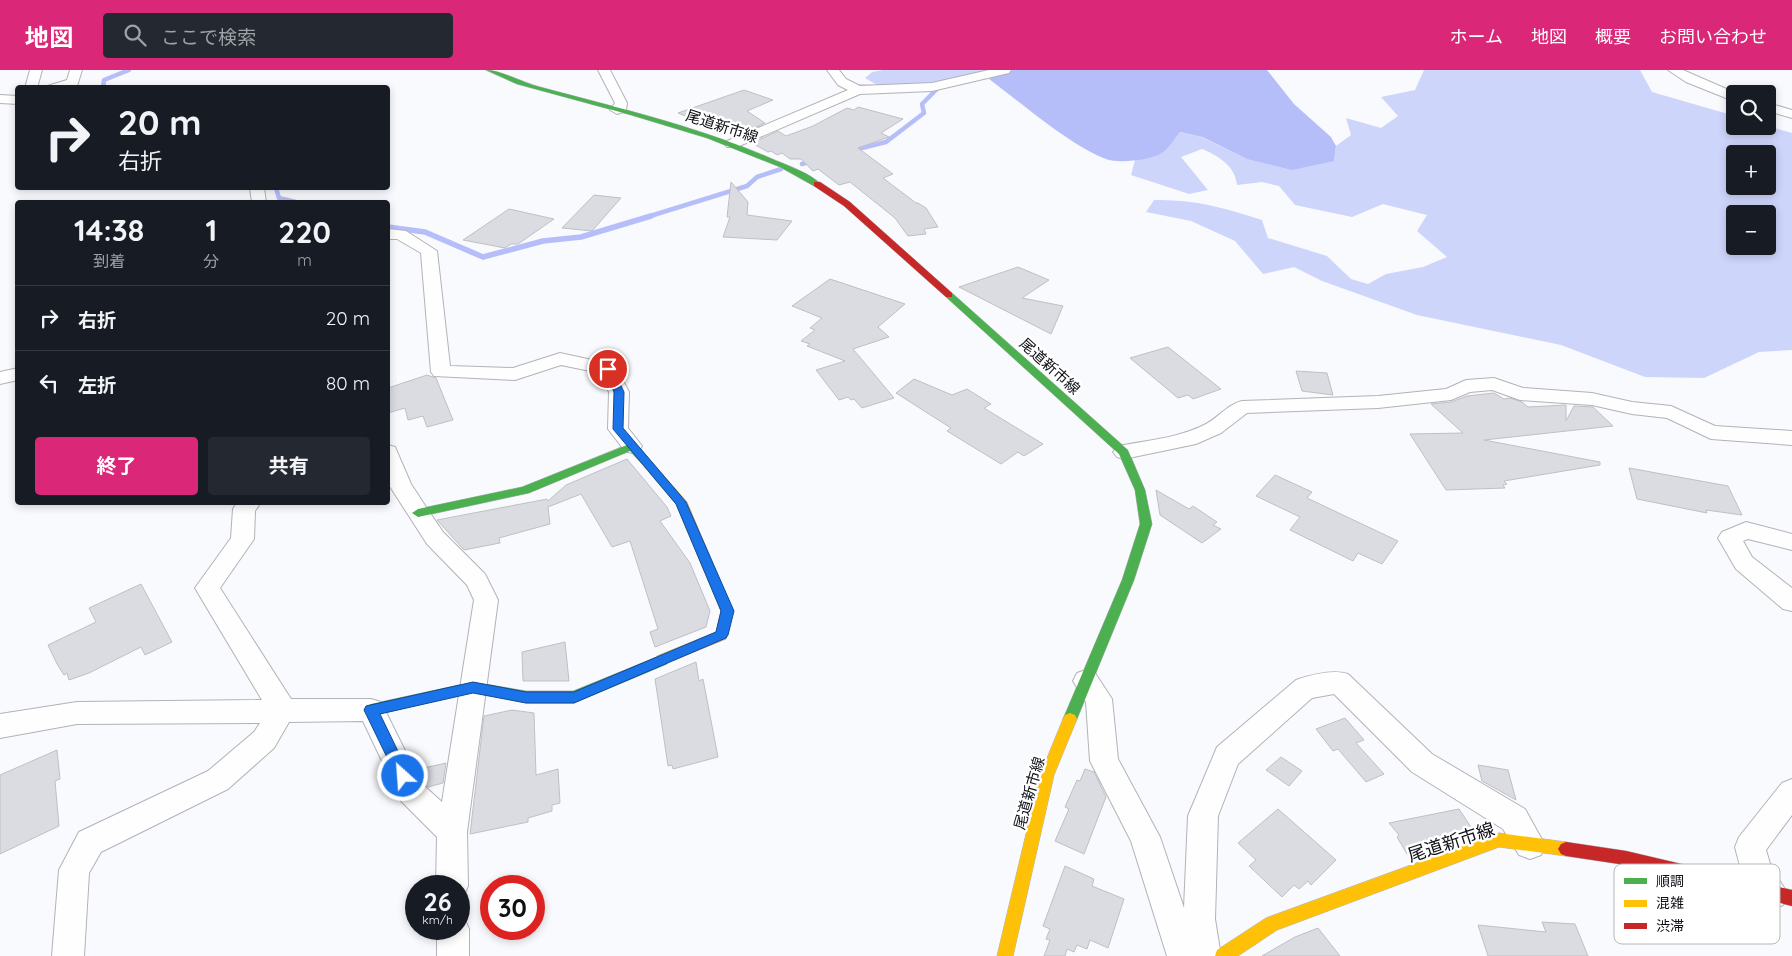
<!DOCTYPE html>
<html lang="ja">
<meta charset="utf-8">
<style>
:root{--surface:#171b24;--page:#242831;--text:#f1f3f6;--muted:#9ea1a6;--line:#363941;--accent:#db2777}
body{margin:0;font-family:Quicksand,"Noto Sans JP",sans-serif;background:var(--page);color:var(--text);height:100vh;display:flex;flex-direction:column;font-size:19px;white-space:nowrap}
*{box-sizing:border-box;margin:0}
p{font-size:16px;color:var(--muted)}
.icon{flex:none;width:28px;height:28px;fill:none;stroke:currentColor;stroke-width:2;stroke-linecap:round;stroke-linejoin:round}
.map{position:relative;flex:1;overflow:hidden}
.panel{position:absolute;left:15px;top:130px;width:375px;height:305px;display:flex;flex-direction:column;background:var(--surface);border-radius:5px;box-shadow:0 2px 8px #0003}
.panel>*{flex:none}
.guide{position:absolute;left:15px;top:15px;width:375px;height:105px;border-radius:5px;box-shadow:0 2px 8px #0003;background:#171b24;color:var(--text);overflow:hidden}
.fabs{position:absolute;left:1726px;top:15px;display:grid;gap:10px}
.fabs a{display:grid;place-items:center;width:50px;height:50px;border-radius:5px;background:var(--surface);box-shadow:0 2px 8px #0003;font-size:25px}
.speed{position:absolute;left:405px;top:805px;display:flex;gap:10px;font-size:25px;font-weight:700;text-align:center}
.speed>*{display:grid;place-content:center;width:65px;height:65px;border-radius:50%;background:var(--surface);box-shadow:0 2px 8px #0003;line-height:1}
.speed small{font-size:12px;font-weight:400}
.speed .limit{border:8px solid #d22;background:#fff;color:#111}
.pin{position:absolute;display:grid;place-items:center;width:42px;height:42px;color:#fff;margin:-21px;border:2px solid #fff;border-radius:50%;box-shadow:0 1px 5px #0007}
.me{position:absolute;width:55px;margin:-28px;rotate:334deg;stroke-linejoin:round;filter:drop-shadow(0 0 4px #0008)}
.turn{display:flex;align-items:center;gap:18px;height:105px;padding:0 20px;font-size:22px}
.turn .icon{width:65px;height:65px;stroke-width:2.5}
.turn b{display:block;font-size:35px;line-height:42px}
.eta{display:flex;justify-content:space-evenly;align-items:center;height:85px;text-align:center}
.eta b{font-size:30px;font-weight:700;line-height:35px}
.cta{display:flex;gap:10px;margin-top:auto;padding:10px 20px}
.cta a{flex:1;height:58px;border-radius:5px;background:var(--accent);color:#fff;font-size:20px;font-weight:700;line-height:58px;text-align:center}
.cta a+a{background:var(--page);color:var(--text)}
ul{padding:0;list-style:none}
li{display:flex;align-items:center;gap:15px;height:65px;padding:0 20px;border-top:1px solid var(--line)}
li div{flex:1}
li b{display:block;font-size:19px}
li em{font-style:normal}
header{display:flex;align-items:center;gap:30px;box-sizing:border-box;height:70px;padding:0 25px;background:var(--accent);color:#fff}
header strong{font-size:24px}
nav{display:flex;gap:28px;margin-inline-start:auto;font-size:18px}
.search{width:350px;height:45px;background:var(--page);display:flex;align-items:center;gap:12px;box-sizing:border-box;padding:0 18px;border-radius:5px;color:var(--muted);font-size:19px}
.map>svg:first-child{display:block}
.forest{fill:#ced5fb;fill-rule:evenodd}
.water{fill:#b6bef9}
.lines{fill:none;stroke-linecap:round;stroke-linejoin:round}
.stream-far1{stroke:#b6bef9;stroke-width:4.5}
.stream{stroke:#b6bef9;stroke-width:5.5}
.building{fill:#dadce1;stroke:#bfc0c5}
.street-casing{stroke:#b2b2b8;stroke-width:2}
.fast-casing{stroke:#b2b2b8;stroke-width:1}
.slow-casing{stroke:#b2b2b8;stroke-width:1}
.jam-casing{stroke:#b2b2b8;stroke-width:1}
.street{fill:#fefeff;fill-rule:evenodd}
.fast{fill:#4caf50;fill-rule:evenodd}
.slow{fill:#ffc107;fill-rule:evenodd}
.jam{fill:#c62828;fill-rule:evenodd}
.route{fill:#1a73e8;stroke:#114b97}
.labels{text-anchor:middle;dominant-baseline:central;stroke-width:5;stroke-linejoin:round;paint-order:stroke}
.street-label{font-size:15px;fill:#0d0e15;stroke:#fff}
.near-street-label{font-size:18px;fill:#0d0e15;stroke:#fff}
.key{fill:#fff;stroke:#b6b7b9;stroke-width:1}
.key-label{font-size:14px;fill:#0d0e15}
</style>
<header>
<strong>地図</strong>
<div class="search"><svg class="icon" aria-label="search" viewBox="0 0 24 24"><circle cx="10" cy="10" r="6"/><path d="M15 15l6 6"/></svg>ここで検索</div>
<nav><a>ホーム</a><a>地図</a><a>概要</a><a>お問い合わせ</a></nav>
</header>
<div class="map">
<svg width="1792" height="886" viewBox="0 0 1792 886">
<rect width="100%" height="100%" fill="#f9fafd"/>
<path class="forest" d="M883,0h118l-45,12 -89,9 -8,-7 18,1 -12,-7 7,-6z
M1424,0h216l12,22 83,24v10h33l24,7v217l-33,2 -55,26 -59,-1 -84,-32 -144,-30 -95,-34 -28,-14 -31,7 -28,-33 -44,-20 -45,-9 8,-12c39,-1 72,8 108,20l6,18 59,18 24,23 17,5 18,-10 37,-7 24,-10 -30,-26 10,-16 -44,-11 -31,13 -57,-12 -16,-19 -17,-4 -25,3c-2,-19 -18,-29 -35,-36l-21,8 27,33 -19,4 -58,-19 4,-15 27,-7 18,-21 21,5 46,22 87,2 2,-15 15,-11 -5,-17 35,10 17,-12 -17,-19 34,-7zM1735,84h33v32h-33zM1735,144h33v32h-33z"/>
<path class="water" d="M1005,0h262l27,34 37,33 5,9 -2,15 -42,9 -45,-11 -45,-22 -22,-5c-5,6 -11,16 -18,21 -11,7 -43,11 -56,6 -34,-12 -86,-57 -117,-80z"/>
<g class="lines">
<path class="stream-far1" d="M103,18l1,-8 25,-10
M850,81l36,-9 38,-29 -2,-9 16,-16 6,-2
M802,94l13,-4
M276,118l3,10 17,4
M647,147l100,-31 10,-9 24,-8"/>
<path class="stream" d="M388,157l37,5 58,25 60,-16 38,-4 70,-21"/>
</g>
<path class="building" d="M744,20l29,10 -26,11 18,12 -26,11 -27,-7 -34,-14z
M858,37l45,12 -22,14 8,4 -31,11 35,26 -10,4 33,25h2l8,5 12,19 -14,2 2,5 -18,2 -13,-18 -45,-36 -11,3 -21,-16 -5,2 -12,-12h-11l-8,-6 -5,2 -6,-4 -3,1 -16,-9 26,-12 8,5 27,-10 34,-18 7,2z
M731,112l17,20 -1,13 45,6 -15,19 -54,-3 7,-20h-3z
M594,125l27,3 -29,33 -30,-3z
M509,139l45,10 -36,25h-7l-6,4 -42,-8z
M1018,197l31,13 -27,18 41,8 -12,28 -92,-47z
M830,209l75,25 -27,23 11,10 -36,12 41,49 -32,10 -8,-9 -3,1 -3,-3 -9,3 -23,-30 29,-9 -38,-15 3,-2 -9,-3 14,-11 -5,-2 12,-10 -30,-12z
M1168,277l53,42 -28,10 -5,-4 -10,3 -48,-40z
M1296,301l31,2 6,22 -31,-4z
M427,305l9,3 17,42 -26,7 -4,-11 -15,4 -3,-12 -17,5v-25z
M914,309l38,16 15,-6 24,15 -7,4 59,36 -19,12 -6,-4 -17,12 -54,-33 4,-3 -55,-35z
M1494,323l10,6 6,-1 12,4 6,5 38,-2v16l8,-15 19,1 20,19 -129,14 116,22v3l-96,16 3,3 -4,1 2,3 -59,2 -36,-56 53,-1 -32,-29 20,-2 16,-6z
M627,389l40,48 4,9 -11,5 30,42 20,48 -4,16 -51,20 -5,-15 8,-3 -28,-88 -18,6 -31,-53 -33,13 2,17 -51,14 1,5 -36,7 -27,-30 110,-21 1,2 18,-16z
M1629,398l99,18 14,29 -36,-5 1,3 -70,-14z
M1275,405l37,17 -5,6 91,43 -16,23 -24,-11 -5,8 -63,-31 10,-13 -44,-21z
M1156,420l33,19 4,-3 24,16 -4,3 8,4 -19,14 -42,-28z
M141,514l31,58 -27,13 -4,-8 -52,26 -20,7 -2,-7 -3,2 -7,-11 -9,-19 48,-23 -7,-14z
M565,572l4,39h-46l-1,-29z
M696,592l3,19 4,-2 15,78 -45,12 -1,-4 -4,1 -13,-87z
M512,640l22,3 2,62 22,-6 2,34 -8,2v6l-24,7v4l-58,12 14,-118z
M1345,648l19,22 -8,3 28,31 -18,8 -28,-33 -5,2 -17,-22z
M57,680l3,29 -5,2 4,45 -59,28v-79z
M1281,687l21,14 -13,15 -23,-16z
M446,693l-3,20 -15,4 -5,-5 1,-14z
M1478,695l30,5 8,30 -34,-19z
M1085,699l9,3 12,25 -22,57 -29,-13 14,-32 -4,-2 12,-27 3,1z
M1278,739l58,51 -25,25 -3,-4 -9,8 -5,-4 -12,12 -33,-31 7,-6 -18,-17z
M1459,739l14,21 -66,24 -10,-17 2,-2 -10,-12z
M1065,796l29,13 -2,7 32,13 -16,49 -18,-8 -3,9 -10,-4 -3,7 -7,-3 -2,7h-21l6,-16 -4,-1 4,-10 -7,-3z
M1542,852l33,2 13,32h-100l-10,-31 68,7z
M1318,858l22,28h-78l33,-19z"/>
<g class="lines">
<defs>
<path id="street" d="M30,0h12l-5,18h-12z
M70,0h12l-5,16 -36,2 26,-8z
M598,0h12l17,33 -1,8 -9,3 -7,-4 5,-7z
M827,0h12l7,9 14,7 72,-3 57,-13h22l-2,3 -77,18 -72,3 -123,53h-10l-2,-3 2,-3 121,-51 -10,-5z
M1668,0h15l55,24h-3v7l-4,-1 -45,-18z
M0,25l18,1v8l-18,-1z
M1768,33l24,7v8l-24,-7z
M250,118h14l2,14h-14z
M388,159l18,2 31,20 13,115 63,2 47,-15 55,12 14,27 -1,36 14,18 -3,5 -7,2 -7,-2 -17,-22 1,-37 -9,-19 -39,-8 -46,15 -81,-4 -3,-4 -10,-119 -24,-14h-9z
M18,298v12l-18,4v-12z
M1494,308l29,10 69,5 40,9 39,4 44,20 77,5v14l-81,-6 -44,-21 -35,-4 -40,-9 -72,-5 -28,-10 -22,2 -19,8 -73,8 -131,5 -26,20 -25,11 -72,15 -7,-2 -4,-5 4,-5 7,-2c27,-5 58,-8 82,-21 13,-7 22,-20 36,-23l136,-5 68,-7 20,-9z
M388,375l7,2 16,37 15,23 17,25 42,42 13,26 -31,232 1,54 -5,11 -4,1v-12h-23l1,-49 -36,-36 -38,-80 -74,1 -15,26 -46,41 -127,63 -12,21 -5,83h-32l7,-86 20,-38 129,-61 46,-39 6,-9 -183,1 -77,14v-24l77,-12 185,-2 -67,-112 36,-50 2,-29 4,-7h24l-6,9 -1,28 -34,49 71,111h80l10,3 40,81 21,19 32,-202 -7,-15 -40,-41 -38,-59z
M1746,452l46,12v16l-44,-11 -5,2 9,16 40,31v23l-9,-2 -47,-40 -18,-31 4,-6z
M1086,600l9,3 17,26 6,60 42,78 24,71 4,-92 29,-69 79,-67c15,-5 36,-11 52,-6l84,80 93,55 20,36 -4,10 -11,4 -11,-4 -16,-26 -91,-57 -78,-78 -22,4 -74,66 -20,52 -3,103 6,37h-54l-36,-115 -41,-80 -4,-59 -13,-21 4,-8z
M1792,709v36l-26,35 5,17 17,27 -5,11 -11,4c-25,-10 -31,-39 -37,-62l4,-10 43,-54z
M459,845l5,3 5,11v27h-32v-27h22z"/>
<path id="fast" d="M486,0c14,0 38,13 54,17 78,21 156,39 230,71 16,7 38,14 51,26l-7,2 -34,-19 -73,-29 -76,-23 -114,-31z
M949,222l3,1 176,157 17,40 7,34 -18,56 -57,139 -2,4 -5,2 -5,-2 -2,-4 59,-139 18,-56 -5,-34 -16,-36 -173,-157v-4z
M632,373l4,1 14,16 1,2 -1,2h-8l-12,-13 -101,42 -111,24 -6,-4 6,-4 104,-22z
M662,585l5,1 1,4 -1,4 -93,39h-48l-53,-11 -102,24 -5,-2 -2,-4 2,-4 5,-2 102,-22 53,9h47z"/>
<path id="slow" d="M646,388l4,2 37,42 46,109 -7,28 -64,26 -5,-1 -1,-4 1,-4 59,-24 5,-21 -45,-107 -34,-40 -1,-2 1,-2z
M1070,643l5,2 2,4 -23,56 -41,181h-16l43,-181 23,-56 2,-4z
M1499,763l67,9 5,2 3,5 -3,5 -5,2 -67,-9 -222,83 -39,26h-23l2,-6 49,-32z"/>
<path id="jam" d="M814,112h6l30,20 102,91v4h-6l-102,-91 -30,-20z
M1566,772l60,9 166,39v16l-166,-41 -60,-9 -5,-2 -3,-5 3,-5z"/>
</defs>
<use href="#street" class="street-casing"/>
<use href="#fast" class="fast-casing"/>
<use href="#slow" class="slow-casing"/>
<use href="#jam" class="jam-casing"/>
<use href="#street" class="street"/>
<use href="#fast" class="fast"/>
<use href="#slow" class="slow"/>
<use href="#jam" class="jam"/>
</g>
<path class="route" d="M605,297h7l12,25 -1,36 63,74 48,109 -6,24 -2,3 -152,65h-48l-53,-10 -93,21 30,62 -2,4 -5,2 -5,-2 -34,-70 2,-4 107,-24 53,10h48l142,-60 5,-21 -45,-107 -63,-75 1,-37 -11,-23z"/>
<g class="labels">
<g class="street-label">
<text transform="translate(722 56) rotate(18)">尾道新市線</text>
<text transform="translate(1050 296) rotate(42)">尾道新市線</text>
<text transform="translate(1029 723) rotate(-74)">尾道新市線</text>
</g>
<g class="near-street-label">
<text transform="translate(1451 772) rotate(-18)">尾道新市線</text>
</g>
</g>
<rect x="1614" y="794" width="166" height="80" rx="8" class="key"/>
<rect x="1624" y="808" width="23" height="6" fill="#4caf50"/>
<rect x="1624" y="830" width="23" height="7" fill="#ffc107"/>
<rect x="1624" y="853" width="23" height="6" fill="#c62828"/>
<g class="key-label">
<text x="1656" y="816">順調</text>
<text x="1656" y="838">混雑</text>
<text x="1656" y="861">渋滞</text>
</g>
</svg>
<div class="fabs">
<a><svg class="icon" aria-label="search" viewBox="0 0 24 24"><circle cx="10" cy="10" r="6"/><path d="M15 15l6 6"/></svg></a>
<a>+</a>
<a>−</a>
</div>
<div class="speed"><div>26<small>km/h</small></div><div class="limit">30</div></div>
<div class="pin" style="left:608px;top:299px;background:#d93025"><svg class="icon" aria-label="arrive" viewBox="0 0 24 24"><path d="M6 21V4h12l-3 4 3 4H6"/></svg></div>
<svg class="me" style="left:403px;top:706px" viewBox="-20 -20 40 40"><circle r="17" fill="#1a73e8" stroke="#fff" stroke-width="3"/><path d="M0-11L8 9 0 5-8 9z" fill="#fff"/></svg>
<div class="guide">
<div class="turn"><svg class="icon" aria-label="right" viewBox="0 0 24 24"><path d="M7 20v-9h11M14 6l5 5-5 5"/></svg><div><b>20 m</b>右折</div></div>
</div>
<section class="panel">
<div class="eta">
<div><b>14:38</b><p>到着</p></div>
<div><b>1</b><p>分</p></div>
<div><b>220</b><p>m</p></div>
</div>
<ul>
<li><svg class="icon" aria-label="right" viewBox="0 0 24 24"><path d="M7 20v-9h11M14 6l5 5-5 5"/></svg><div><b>右折</b></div><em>20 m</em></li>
<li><svg class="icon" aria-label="left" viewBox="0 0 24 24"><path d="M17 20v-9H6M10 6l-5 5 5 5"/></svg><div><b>左折</b></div><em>80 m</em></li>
</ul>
<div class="cta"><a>終了</a><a>共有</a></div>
</section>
</div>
